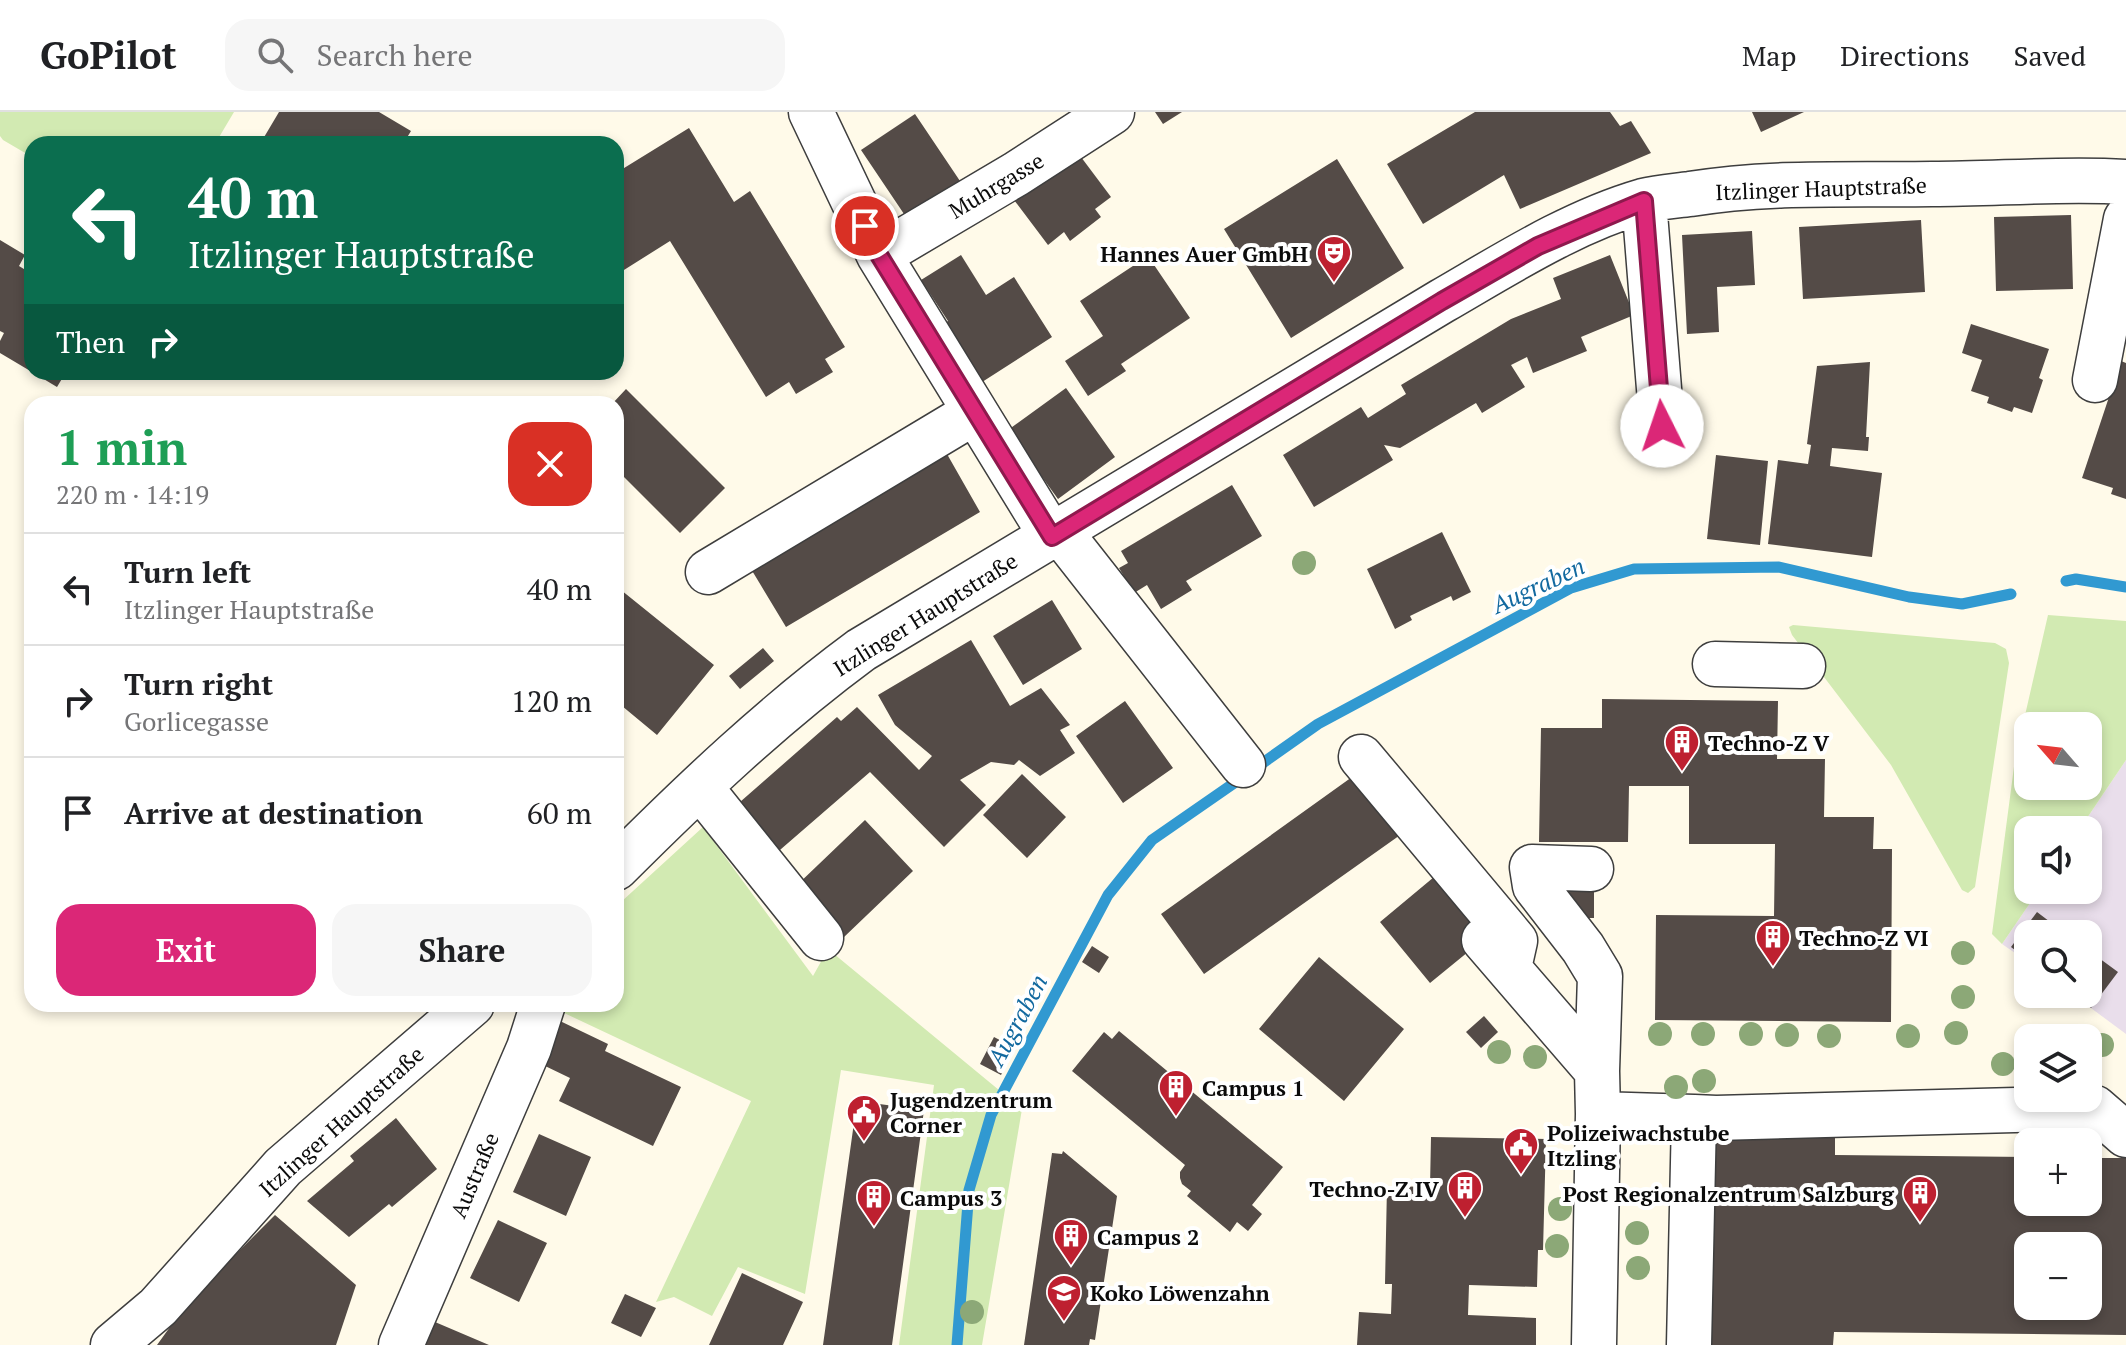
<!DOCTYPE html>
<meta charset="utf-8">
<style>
:root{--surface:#fff;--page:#f6f6f6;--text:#202124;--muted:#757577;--line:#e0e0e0;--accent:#db2777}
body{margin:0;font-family:"PT Serif",serif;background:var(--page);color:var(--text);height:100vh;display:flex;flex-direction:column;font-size:30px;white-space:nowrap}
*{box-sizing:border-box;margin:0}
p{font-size:26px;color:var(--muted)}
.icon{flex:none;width:44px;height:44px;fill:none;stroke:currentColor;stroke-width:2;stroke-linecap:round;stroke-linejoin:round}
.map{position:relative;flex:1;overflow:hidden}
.drawer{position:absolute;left:24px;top:284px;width:600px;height:616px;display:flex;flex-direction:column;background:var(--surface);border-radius:24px;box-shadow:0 4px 12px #0003}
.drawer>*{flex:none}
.top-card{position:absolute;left:24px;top:24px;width:600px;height:244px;border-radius:24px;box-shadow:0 4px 12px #0003;background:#0b6e4f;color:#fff;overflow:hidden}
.needle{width:52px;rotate:298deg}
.fabs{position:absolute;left:2014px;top:600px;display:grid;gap:16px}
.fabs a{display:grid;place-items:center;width:88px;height:88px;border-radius:16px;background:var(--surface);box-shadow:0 4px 12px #0003;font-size:40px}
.pin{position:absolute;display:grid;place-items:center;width:68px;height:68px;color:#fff;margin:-34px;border:4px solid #fff;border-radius:50%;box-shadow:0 2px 8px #0007}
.me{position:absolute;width:88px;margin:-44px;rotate:356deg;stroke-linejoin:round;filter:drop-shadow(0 0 6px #0008)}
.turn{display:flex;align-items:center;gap:28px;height:168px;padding:0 32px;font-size:36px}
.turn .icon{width:104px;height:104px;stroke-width:2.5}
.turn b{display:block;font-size:56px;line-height:68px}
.then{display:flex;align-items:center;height:76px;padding:0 32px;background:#0003;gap:16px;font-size:30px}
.round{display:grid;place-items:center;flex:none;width:84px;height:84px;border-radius:24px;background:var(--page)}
.overview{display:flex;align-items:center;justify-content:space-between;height:136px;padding:0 32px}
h1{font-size:48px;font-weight:600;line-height:60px;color:#1e9e55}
.button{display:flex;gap:16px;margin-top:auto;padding:16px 32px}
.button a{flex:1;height:92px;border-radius:24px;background:var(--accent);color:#fff;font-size:32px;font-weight:600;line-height:92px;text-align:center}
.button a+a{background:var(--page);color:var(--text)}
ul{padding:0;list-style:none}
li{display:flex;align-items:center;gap:24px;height:112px;padding:0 32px;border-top:2px solid var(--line)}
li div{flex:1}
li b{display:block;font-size:30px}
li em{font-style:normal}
header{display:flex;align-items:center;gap:48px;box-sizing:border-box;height:112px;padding:0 40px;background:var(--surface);border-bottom:2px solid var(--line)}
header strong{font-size:38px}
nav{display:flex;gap:44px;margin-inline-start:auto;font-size:28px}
.search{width:560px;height:72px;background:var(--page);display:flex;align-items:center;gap:20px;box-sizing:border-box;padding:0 28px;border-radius:24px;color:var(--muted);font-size:30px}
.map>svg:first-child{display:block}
.industrial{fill:#e9deeb}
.green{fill:#d2eab2;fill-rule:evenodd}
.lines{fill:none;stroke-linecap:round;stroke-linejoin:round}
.stream{stroke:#3199d1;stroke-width:11}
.building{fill:#544b47;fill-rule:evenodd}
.minor-casing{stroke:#3e3e3e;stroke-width:47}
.minor{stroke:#fff;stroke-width:44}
.tree{fill:#8ca877}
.route-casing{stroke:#8e194d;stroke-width:20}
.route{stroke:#db2777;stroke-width:14}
.labels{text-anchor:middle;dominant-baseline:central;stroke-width:8;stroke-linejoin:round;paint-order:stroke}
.street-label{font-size:22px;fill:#0b0b0b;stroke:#fff}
.poi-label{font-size:22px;font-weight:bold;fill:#0b0b0b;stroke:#fff;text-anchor:start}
.water-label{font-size:24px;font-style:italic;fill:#12699f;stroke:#fff}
</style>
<header>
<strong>GoPilot</strong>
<div class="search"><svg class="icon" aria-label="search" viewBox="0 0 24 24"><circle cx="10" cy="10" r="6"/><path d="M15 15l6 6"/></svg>Search here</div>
<nav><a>Map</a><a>Directions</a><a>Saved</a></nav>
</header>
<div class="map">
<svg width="2126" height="1233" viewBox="0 0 2126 1233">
<rect width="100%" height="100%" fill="#fffae9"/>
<path class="industrial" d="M2126,648v274l-54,-40h16v-60h-60v28l-26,-18 37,-54h49v-60h-9z"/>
<path class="green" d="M0,0h234l-19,32h-183v13l-29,-17 -3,-4z
M2048,503l78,6v139l-47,70h-51v60h11l-37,54 -10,-10 23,-175zM2088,614v60h-60v-60z
M1793,513l202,18 11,6 3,14 -34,224 -7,6 -6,-3 -71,-125 -99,-130 -3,-8z
M703,715l110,149 15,-27 194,160 -40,236h-83l35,-260 -93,-15 -36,224 -67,-27 -26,49 -38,-19 -18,5 95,-201 -189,-89 5,-8h49v-93l5,-9z"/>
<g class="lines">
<path class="stream" d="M2066,469l10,-2 50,8
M1257,655l61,-43 253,-136 63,-19 145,-2 130,30 53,7 49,-10
M957,1233l12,-155 22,-75 117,-220 44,-55 88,-61"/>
</g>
<path class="building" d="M279,0h100l32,19 -8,13h-143z
M1155,0h27l-19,12z
M1475,0h135l10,14 11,-5 20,32 -131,56 -16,-34 -81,49 -36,-60z
M1752,0h52l-43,20z
M915,2l45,67 -54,36 -45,-67z
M689,16l45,74 16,-11 95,156 -20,12 8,13 -37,22 -7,-12 -23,15 -96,-156 -54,34v-102z
M1075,37l36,48 -16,12 6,8 -31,24 -6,-9 -16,13 -37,-49z
M1337,47l67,109 -113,70 -67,-109z
M2071,103l2,74 -77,2 -2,-74z
M1921,108l4,72 -122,7 -4,-72z
M1752,119l3,54 -38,2 2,45 -32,2 -5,-99z
M0,128l25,15 -6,11 13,8v98l-32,-19v-12l4,-8 -4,-2z
M961,143l25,40 28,-18 38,60 -73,47 -37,-59 6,-4 -27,-41z
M1610,143l24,60 -53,22 6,14 -54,22 -6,-16 -16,8 14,22 -43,26 -6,-10 -76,45 -16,-3 9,15 -79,47 -31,-52 78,-48 7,11 38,-24 -5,-9 110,-66 50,-20 -8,-21z
M1148,144l42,62 -69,46 5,7 -38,25 -23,-35 38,-25 -23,-35z
M1971,212l78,25 -10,29 4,2 -11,33 -18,-6 -2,5 -25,-9 2,-6 -18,-6 11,-31 -20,-7z
M2121,249l5,2v136l-15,-5 2,-6 -31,-10z
M1870,250l-4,75h3l-1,14 -36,-3 -2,18 52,7 -10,84 -104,-13 10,-84 30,4 3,-19 -4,-1 10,-78z
M32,260h34l-9,15z
M1066,276l49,69 -57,42 -50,-69z
M626,277l99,99 -45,45 -64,-64v-65h-4z
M943,335l37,65 -194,115 -38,-63z
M1716,343l52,6 -8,84 -53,-6z
M1232,373l30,51 -76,45 6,9 -31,19 -14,-24 -13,8 -15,-25 9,-5 -7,-12z
M1442,420l29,60 -18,9 -2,-5 -41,20 2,4 -17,9 -28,-60z
M616,474l98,79 -57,70 -41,-34z
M1052,488l30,49 -59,36 -30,-49z
M971,528l39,66 31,-18 29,37 -10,5 15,23 -35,23 -21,-16 -5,5 -23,-3 -31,18 26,25 -42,42 -74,-75 -97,84 -41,-47 105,-92 4,4 16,-14 62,63 13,-14 -37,-31 -17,-30z
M763,536l11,13 -34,28 -11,-13z
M1602,587l176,2 -1,58h48l-1,58h50l-1,32h19l-1,173 -236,-2 1,-105 118,1 1,-72h-86v-58h-60l-1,56h-89l2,-114h61z
M1125,589l48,67 -50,35 -47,-67z
M1359,660l44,61 -199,141 -43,-60z
M1022,662l44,43 -39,41 -44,-43z
M865,708l48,51 -70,67 -48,-51z
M1440,760l50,62 -60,49 -50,-61z
M1559,771h35v35h-14z
M2037,800l29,22h-38v26l-17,-13z
M1092,834l17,11 -10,16 -17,-11z
M2088,838l30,22 -27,36 -18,-14h15z
M1319,845l85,72 -60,72 -85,-72z
M1484,904l14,16 -17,16 -15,-16z
M560,909l48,23 -3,7 76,36 -28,59 -94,-45 11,-23 -29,-14z
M1119,919l164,136 -31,38 10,9 -14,17 -11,-9 -7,10 -43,-36 4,-5 -9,-7 -2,-6v-6l5,-7 -113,-94 32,-39 8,7z
M994,925l21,11 -14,27 -21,-11z
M857,989l67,9 -32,235h-69z
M396,1006l41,51 -45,38 -3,-3 -40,33 -42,-36 47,-40 -4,-5z
M1714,1021l121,1v21l193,2v45h60v-44h38v177l-292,-3 -1,13h-122zM2028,1134h60v60h-60z
M539,1022l52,23 -25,59 -53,-24z
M1431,1025l115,2 -3,111h-5l-1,37 -68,-2 -1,30 68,3v27h-179l2,-33 32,2 1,-30h-7l2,-98 43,1z
M1063,1039l54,45 -22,144 -5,-1 -1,6h-65l28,-192 10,1z
M275,1103l81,70 -20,60h-179l31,-43z
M498,1108l49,23 -28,59 -49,-24z
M742,1161l61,29 -20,43h-74z
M625,1182l31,14 -15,29 -30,-14z
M435,1210l54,23h-64z"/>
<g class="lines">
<defs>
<path id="minor" d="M811,0l68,143 173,282
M1644,89l18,225
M879,143l137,-81 96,-62
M2095,268l31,-161
M1060,420l183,233
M708,460l267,-160
M1715,552l88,2
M1361,645l154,184 -4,18
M700,675l121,151
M616,756c78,-78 157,-153 245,-218l581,-349c64,-37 129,-79 201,-100 15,-4 32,-5 47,-7 80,-13 162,-9 242,-10 65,0 129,-6 194,-2
M1591,757l-59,-2 3,19 48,62 17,28 -3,95
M1484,828l113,131 1,43 -4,231
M1598,1002l96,3 -5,228
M1694,1005l22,1 379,-10 31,27
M113,1233l45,-38 125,-140 189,-163
M401,1233l128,-297 14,-44"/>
</defs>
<use href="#minor" class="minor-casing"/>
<use href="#minor" class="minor"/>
</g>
<g class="tree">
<circle cx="1304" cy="451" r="12"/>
<circle cx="1963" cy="841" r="12"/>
<circle cx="1963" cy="885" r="12"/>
<circle cx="1956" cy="921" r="12"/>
<circle cx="1660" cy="922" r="12"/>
<circle cx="1703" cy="922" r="12"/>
<circle cx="1751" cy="922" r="12"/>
<circle cx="1787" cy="923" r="12"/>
<circle cx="1829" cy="924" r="12"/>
<circle cx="1908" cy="924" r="12"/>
<circle cx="2102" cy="933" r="12"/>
<circle cx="1499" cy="940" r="12"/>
<circle cx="1535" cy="945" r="12"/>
<circle cx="2003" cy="952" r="12"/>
<circle cx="1704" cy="969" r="12"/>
<circle cx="1676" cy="975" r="12"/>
<circle cx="1560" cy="1097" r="12"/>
<circle cx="1637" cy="1121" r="12"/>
<circle cx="1557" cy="1134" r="12"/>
<circle cx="1638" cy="1156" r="12"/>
<circle cx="972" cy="1200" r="12"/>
</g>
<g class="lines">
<defs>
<path id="route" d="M865,114l14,29 173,282 390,-236 96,-55 106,-45 18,225"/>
</defs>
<use href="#route" class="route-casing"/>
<use href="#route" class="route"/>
</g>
<defs>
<symbol id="theatre-pin" viewBox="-11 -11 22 30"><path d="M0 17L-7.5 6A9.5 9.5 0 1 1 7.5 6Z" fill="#be2030" stroke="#fff"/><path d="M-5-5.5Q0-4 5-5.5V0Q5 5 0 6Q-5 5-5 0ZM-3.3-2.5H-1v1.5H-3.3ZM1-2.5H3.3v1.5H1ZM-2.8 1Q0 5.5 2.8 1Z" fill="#fff"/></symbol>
<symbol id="building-pin" viewBox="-11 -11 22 30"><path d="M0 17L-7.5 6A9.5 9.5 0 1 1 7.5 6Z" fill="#be2030" stroke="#fff"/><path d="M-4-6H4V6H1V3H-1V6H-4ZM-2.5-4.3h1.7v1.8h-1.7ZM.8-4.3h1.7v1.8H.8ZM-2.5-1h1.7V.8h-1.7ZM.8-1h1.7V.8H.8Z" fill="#fff"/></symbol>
<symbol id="civic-pin" viewBox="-11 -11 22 30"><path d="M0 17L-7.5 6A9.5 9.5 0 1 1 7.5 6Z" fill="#be2030" stroke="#fff"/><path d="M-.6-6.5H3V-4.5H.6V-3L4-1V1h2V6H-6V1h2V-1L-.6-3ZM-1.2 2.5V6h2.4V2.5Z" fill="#fff"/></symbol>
<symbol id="school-pin" viewBox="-11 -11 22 30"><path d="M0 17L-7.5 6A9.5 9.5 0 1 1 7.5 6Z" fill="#be2030" stroke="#fff"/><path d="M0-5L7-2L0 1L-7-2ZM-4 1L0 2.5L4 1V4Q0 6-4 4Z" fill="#fff"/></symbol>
</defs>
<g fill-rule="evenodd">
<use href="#theatre-pin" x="1314" y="121" width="40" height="54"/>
<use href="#building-pin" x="1662" y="610" width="40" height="54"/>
<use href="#building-pin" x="1753" y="805" width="40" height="54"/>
<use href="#building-pin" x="1156" y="955" width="40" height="54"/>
<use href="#civic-pin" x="844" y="980" width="40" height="54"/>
<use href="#civic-pin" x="1501" y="1013" width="40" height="54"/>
<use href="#building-pin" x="1445" y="1056" width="40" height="54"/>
<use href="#building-pin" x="1900" y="1061" width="40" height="54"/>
<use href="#building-pin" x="854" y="1065" width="40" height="54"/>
<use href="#building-pin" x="1051" y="1104" width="40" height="54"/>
<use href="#school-pin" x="1044" y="1160" width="40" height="54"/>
</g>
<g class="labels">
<g class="street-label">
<text transform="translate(996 73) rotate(-31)">Muhrgasse</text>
<text transform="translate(1821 76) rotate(-2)">Itzlinger Hauptstraße</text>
<text transform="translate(925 502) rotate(-32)">Itzlinger Hauptstraße</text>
<text transform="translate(341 1009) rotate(-42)">Itzlinger Hauptstraße</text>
<text transform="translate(474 1063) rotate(-67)">Austraße</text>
</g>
<g class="poi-label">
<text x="1308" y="141" text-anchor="end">Hannes Auer GmbH</text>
<text x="1708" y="630">Techno-Z V</text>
<text x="1799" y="825">Techno-Z VI</text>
<text x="1202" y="975">Campus 1</text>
<text x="890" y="987">Jugendzentrum<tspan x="890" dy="25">Corner</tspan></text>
<text x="1547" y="1020">Polizeiwachstube<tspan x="1547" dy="25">Itzling</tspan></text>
<text x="1439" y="1076" text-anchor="end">Techno-Z IV</text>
<text x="1894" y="1081" text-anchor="end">Post Regionalzentrum Salzburg</text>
<text x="900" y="1085">Campus 3</text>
<text x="1097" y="1124">Campus 2</text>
<text x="1090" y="1180">Koko Löwenzahn</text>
</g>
<g class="water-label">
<text transform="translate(1538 473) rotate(-25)">Augraben</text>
<text transform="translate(1017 908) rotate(-62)">Augraben</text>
</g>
</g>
</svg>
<div class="fabs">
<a><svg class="needle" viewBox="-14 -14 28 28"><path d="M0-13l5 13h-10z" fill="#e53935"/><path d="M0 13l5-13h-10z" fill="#757577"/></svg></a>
<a><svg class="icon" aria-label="sound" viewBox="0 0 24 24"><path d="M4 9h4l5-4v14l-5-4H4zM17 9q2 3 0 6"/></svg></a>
<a><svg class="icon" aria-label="search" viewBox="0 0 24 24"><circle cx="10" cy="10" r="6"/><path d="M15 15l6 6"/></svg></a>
<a><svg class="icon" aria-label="layers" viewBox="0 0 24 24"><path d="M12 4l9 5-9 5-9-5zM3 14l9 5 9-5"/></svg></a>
<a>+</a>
<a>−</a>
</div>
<div class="pin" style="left:865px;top:114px;background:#d93025"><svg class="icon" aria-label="arrive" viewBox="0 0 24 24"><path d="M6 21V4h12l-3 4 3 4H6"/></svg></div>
<svg class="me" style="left:1662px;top:314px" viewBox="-20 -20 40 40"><circle r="19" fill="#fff"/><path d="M0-13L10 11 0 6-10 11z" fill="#db2777"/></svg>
<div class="top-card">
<div class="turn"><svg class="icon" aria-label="left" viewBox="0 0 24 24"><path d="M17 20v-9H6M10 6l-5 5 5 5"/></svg><div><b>40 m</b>Itzlinger Hauptstraße</div></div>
<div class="then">Then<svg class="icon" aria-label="right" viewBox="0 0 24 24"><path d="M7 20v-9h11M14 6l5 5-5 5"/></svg></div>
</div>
<section class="drawer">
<div class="overview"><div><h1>1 min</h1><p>220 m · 14:19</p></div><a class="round" style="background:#d93025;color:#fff"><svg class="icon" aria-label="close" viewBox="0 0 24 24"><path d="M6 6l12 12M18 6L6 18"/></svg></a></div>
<ul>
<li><svg class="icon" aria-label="left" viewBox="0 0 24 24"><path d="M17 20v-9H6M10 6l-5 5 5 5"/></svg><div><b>Turn left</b><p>Itzlinger Hauptstraße</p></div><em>40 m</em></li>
<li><svg class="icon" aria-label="right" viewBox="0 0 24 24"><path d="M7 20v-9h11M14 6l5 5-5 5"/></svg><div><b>Turn right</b><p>Gorlicegasse</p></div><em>120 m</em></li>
<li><svg class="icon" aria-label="arrive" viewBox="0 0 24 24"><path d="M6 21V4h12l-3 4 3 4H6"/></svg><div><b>Arrive at destination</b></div><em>60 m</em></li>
</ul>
<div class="button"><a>Exit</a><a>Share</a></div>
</section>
</div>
